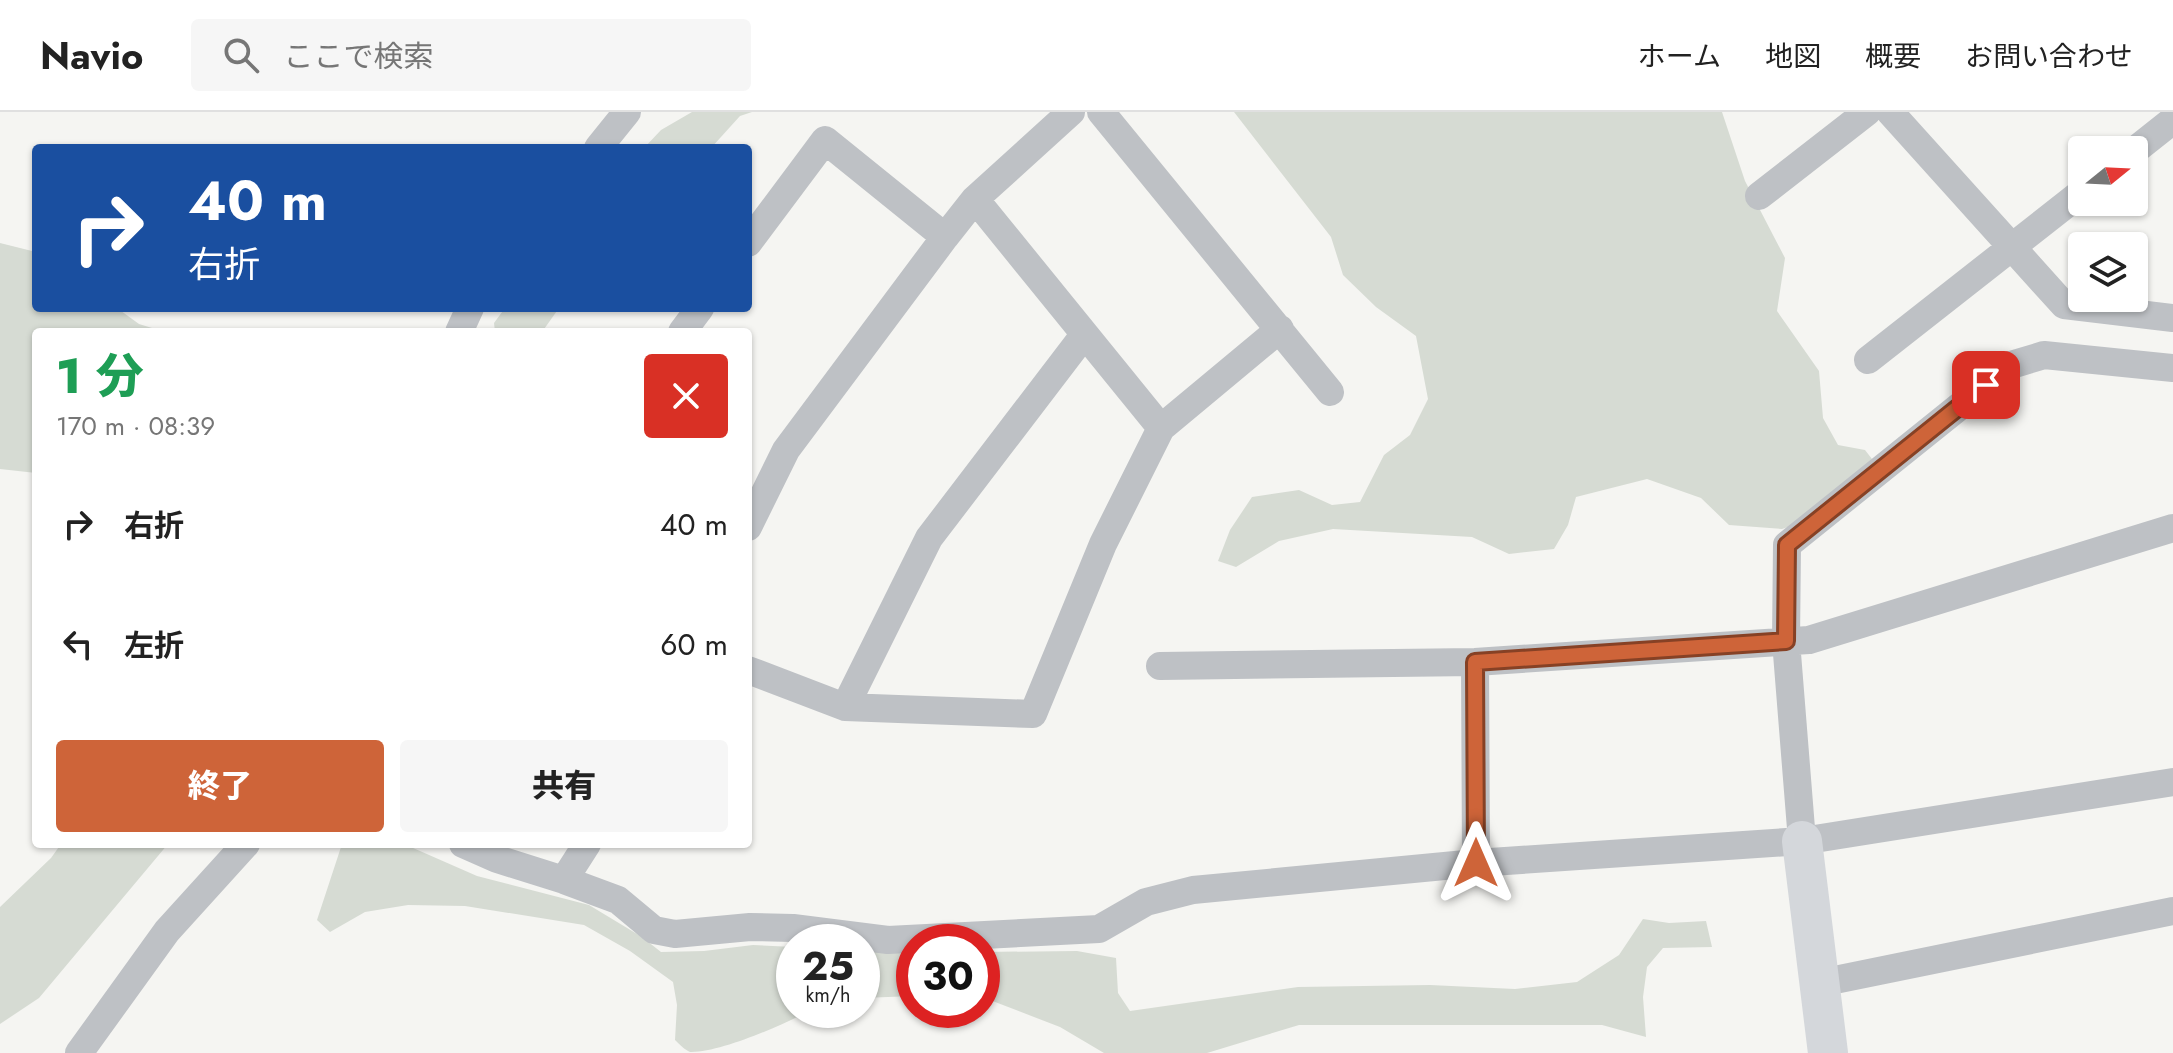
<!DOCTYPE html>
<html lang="ja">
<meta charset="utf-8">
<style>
:root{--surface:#fff;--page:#f6f6f6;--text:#222;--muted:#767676;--line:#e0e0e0;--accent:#ce6439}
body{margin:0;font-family:Jost,"Noto Sans JP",sans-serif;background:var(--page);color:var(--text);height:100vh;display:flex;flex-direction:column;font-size:30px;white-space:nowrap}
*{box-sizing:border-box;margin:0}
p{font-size:26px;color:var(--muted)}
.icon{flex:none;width:44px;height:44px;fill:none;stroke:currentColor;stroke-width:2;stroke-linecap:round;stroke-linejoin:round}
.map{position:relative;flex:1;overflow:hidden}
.sheet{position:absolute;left:32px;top:216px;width:720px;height:520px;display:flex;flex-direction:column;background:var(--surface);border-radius:8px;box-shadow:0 2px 6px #0004}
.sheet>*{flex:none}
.guide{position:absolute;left:32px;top:32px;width:720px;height:168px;border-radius:8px;box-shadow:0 2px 6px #0004;background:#1a4fa0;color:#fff;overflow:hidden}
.needle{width:52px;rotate:72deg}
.fabs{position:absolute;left:2068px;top:24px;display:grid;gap:16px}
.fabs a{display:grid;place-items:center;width:80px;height:80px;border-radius:8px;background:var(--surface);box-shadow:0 2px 6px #0004;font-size:40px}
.speed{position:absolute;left:776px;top:812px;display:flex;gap:16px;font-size:40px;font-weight:700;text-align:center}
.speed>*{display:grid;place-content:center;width:104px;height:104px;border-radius:50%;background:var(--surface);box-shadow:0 2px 6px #0004;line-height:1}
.speed small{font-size:20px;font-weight:400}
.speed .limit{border:12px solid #d22;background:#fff;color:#111}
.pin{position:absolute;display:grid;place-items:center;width:68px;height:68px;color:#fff;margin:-34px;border-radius:16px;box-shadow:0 4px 12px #0006}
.me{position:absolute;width:88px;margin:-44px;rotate:0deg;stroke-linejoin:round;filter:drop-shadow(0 0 6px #0008)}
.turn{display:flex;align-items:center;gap:28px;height:168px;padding:0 24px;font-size:36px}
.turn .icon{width:104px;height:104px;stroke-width:2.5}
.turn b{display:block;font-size:56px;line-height:68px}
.round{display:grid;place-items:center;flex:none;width:84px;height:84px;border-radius:8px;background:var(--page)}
.summary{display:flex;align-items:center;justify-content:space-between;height:136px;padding:0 24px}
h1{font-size:48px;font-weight:800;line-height:60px;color:#1e9e55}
.cta{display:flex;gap:16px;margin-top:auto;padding:16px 24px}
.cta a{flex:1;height:92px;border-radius:8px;background:var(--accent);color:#fff;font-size:32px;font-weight:800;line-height:92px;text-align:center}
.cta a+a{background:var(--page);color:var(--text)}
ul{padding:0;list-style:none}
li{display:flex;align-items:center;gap:24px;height:120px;padding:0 24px}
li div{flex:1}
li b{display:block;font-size:30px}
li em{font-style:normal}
header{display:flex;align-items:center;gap:48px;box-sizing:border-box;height:112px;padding:0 40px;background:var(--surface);border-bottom:2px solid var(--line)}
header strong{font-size:38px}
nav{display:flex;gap:44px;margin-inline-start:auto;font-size:28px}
.search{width:560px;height:72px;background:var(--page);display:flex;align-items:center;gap:20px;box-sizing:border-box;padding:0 28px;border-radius:8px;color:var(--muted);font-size:30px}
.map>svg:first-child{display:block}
.green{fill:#d6dbd3}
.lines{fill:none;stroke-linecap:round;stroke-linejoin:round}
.street{stroke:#bec1c5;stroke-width:28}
.secondary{stroke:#d4d7db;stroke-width:40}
.route-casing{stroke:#864125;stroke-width:20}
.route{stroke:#ce6439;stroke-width:14}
</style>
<header>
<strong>Navio</strong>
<div class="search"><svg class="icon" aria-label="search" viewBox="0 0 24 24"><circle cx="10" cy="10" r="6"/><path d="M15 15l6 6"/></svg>ここで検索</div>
<nav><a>ホーム</a><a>地図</a><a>概要</a><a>お問い合わせ</a></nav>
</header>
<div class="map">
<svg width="2173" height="941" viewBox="0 0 2173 941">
<rect width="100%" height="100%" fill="#f5f5f2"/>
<path class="green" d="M692,0h60l-12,4 -29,32h-67l17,-18z
M1234,0h488l23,69 40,77 -8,53 42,60 4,47 15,27 27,5 7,9 -54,58 -36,12 -53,-4 -28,-27 -54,-19 -71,18 -8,28 -14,24 -45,5 -37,-17 -139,-8 -54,12 -43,26 -18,-6 12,-31 22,-33 47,-7 33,15 28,-3 24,-47 26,-20 18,-36 -12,-63 -40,-29 -33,-32 -12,-38z
M0,131l36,9v56h81l22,16 26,8h-129v141l-36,-4z
M505,196h54l-17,24h-47l-1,-9z
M61,732h107l-129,154 -39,26v-117l51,-49z
M342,732h62l73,32 112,29 53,32 19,15 43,-1 49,-6 41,2v63h17c-26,14 -91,43 -121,42 -5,-2 -11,-8 -15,-12l2,-35 -4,-23 -43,-31 -46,-26 -119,-19 -57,-1 -43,7 -35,20 -13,-12z
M1643,807l26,4 37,-2 6,26 -49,1 -16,19 -4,30 3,40 -44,-12h-303l-92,28h-103l-44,-26 -78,-30v-45l95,-1 39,7 2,35 12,18 168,-24 132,-2 85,4 62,-7 42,-27z
M862,839l52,1v44l-52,2z"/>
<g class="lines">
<path class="street" d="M1101,0l229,280
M1890,0l174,193 109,13
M598,36l29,-36
M2134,39l39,-31
M1759,84l108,-84
M975,87l186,229
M748,131l77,-103 120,97
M459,220l11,-24
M682,220l18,-24
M1868,248l214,-168
M748,415l38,-77 159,-213 30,-38 96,-87
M1475,550l1,201
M1160,554l315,-4 334,-22 364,-112
M748,558l97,37 188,7 70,-170 58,-116 119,-99
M845,595l84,-169 155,-203
M1802,729l-16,-200 1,-96 224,-180 33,-10 129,13
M463,732l34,15 67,21 54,20 36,30 21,4 75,-7 43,1 95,12 211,-11 47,-27 47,-12 283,-27 326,-22 371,-59
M564,768l23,-36
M1820,871l353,-72
M79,941l88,-122 79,-87"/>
<path class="secondary" d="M1802,729l26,212"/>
</g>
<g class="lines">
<defs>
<path id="route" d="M1476,751l-1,-201 311,-21 1,-96 199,-160"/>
</defs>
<use href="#route" class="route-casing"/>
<use href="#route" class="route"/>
</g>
</svg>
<div class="fabs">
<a><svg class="needle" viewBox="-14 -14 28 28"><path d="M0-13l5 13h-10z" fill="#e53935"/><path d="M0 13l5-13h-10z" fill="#767676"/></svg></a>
<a><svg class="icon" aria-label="layers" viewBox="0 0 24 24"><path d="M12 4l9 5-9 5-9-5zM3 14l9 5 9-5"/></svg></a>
</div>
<div class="speed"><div>25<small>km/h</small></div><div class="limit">30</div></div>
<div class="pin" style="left:1986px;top:273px;background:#d93025"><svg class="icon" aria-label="arrive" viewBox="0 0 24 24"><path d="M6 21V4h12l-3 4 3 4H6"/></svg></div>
<svg class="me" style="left:1476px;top:751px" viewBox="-20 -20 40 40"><path d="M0-17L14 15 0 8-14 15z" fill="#ce6439" stroke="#fff" stroke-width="4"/></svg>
<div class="guide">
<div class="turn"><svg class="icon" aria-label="right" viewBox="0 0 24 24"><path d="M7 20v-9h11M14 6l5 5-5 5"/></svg><div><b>40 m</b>右折</div></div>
</div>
<section class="sheet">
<div class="summary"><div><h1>1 分</h1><p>170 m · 08:39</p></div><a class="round" style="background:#d93025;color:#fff"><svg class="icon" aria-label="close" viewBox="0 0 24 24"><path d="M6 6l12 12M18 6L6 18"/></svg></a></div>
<ul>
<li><svg class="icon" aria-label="right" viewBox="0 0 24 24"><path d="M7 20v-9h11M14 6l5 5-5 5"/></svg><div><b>右折</b></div><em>40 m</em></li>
<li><svg class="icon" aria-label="left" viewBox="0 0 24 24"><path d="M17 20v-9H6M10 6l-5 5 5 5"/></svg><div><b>左折</b></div><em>60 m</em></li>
</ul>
<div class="cta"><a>終了</a><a>共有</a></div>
</section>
</div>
